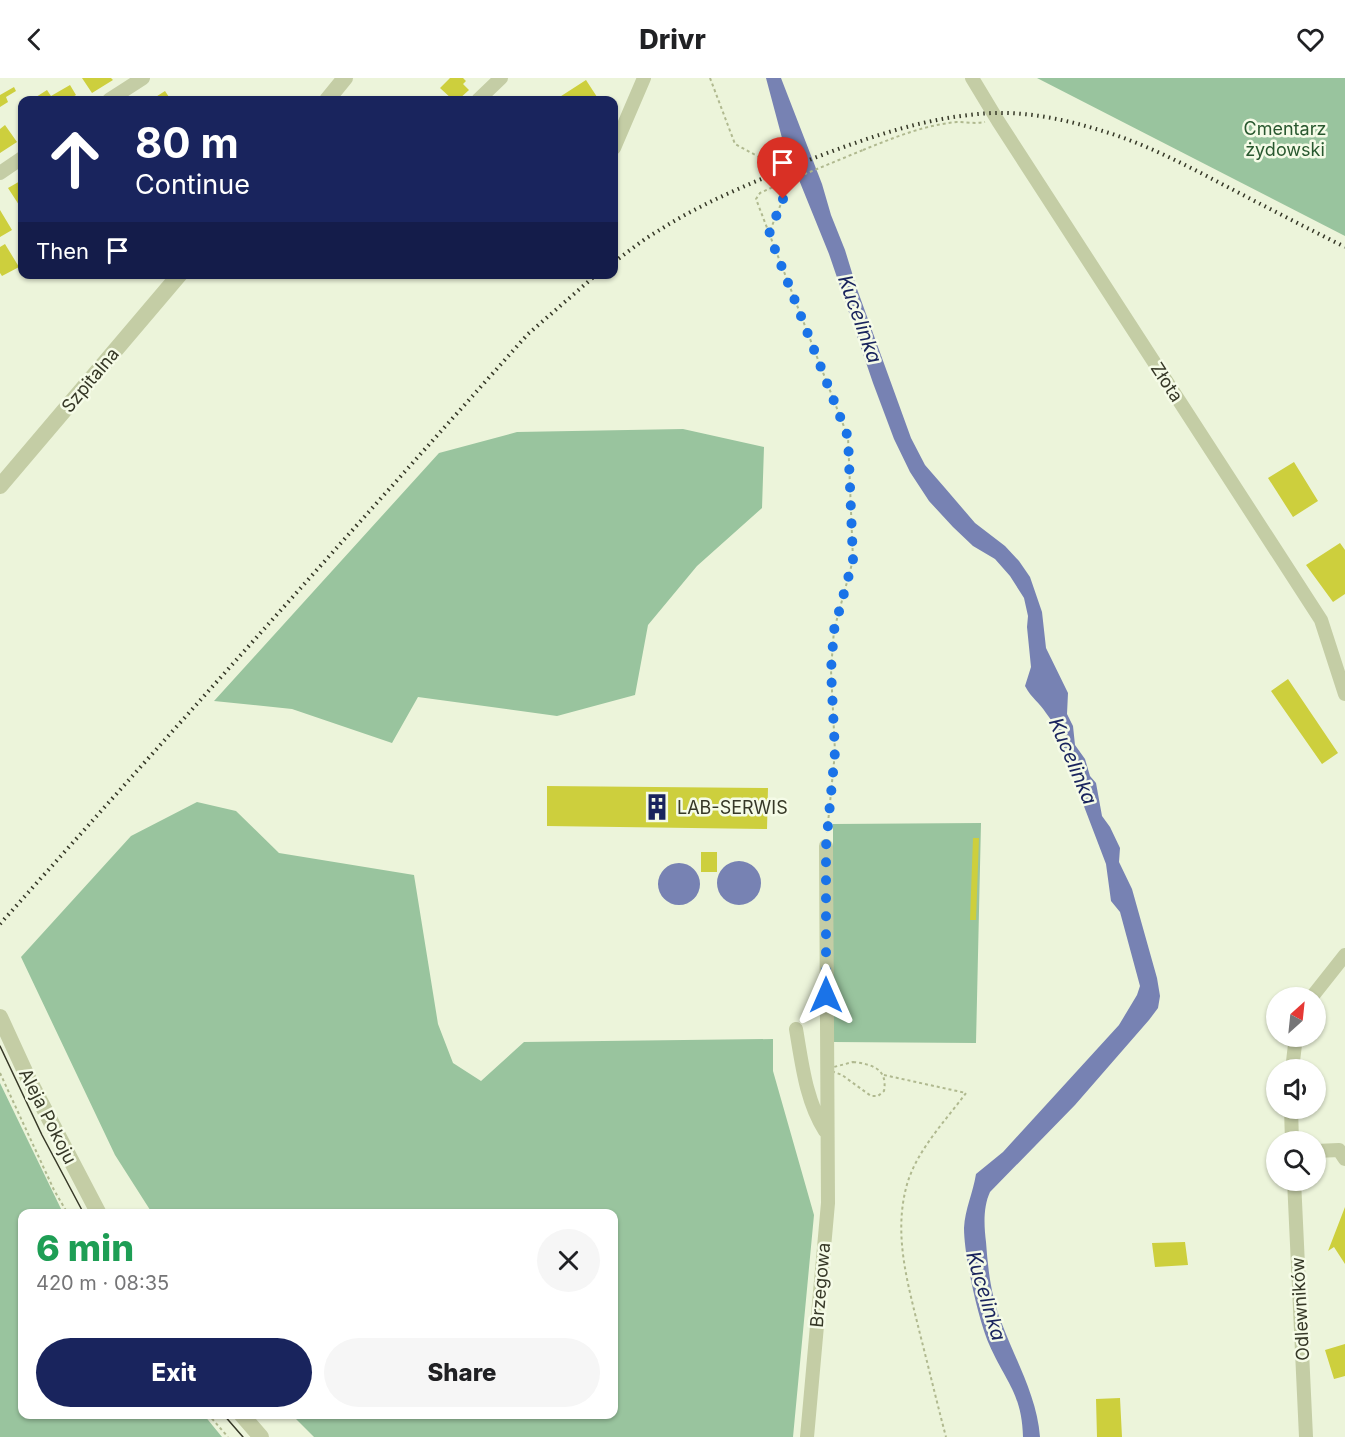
<!DOCTYPE html>
<meta charset="utf-8">
<style>
:root{--surface:#fff;--page:#f6f6f6;--text:#202124;--muted:#757577;--accent:#19245d}
body{margin:0;font-family:Inter,sans-serif;background:var(--page);color:var(--text);height:100vh;display:flex;flex-direction:column;font-size:22px;white-space:nowrap}
*{box-sizing:border-box;margin:0}
p{font-size:20px;color:var(--muted)}
.icon{flex:none;width:33px;height:33px;fill:none;stroke:currentColor;stroke-width:2;stroke-linecap:round;stroke-linejoin:round}
.map{position:relative;flex:1;overflow:hidden}
.details{position:absolute;left:18px;top:1131px;width:600px;height:210px;display:flex;flex-direction:column;background:var(--surface);border-radius:12px;box-shadow:0 2px 4px #0004}
.details>*{flex:none}
.top-card{position:absolute;left:18px;top:18px;width:600px;height:183px;border-radius:12px;box-shadow:0 2px 4px #0004;background:#19245d;color:#fff;overflow:hidden}
.needle{width:39px;rotate:27deg}
.tools{position:absolute;left:1266px;top:909px;display:grid;gap:12px}
.tools a{display:grid;place-items:center;width:60px;height:60px;border-radius:50%;background:var(--surface);box-shadow:0 2px 4px #0004;font-size:30px}
.pin{position:absolute;display:grid;place-items:center;width:51px;height:51px;color:#fff;margin:-62px -26px;border-radius:50% 50% 50% 0;rotate:-45deg;box-shadow:0 0 6px #0007}
.pin .icon{rotate:45deg}
.me{position:absolute;width:66px;margin:-33px;rotate:0deg;stroke-linejoin:round;filter:drop-shadow(0 0 4px #0008)}
.turn{display:flex;align-items:center;gap:21px;height:126px;padding:0 18px;font-size:27px}
.turn .icon{width:78px;height:78px;stroke-width:2.5}
.turn b{display:block;font-size:42px;line-height:51px}
.then{display:flex;align-items:center;height:57px;padding:0 18px;background:#0003;gap:12px;font-size:22px}
.round{display:grid;place-items:center;flex:none;width:63px;height:63px;border-radius:32px;background:var(--page)}
.head{display:flex;align-items:center;justify-content:space-between;height:102px;padding:0 18px}
h1{font-size:36px;font-weight:800;line-height:45px;color:#1e9e55}
.cta{display:flex;gap:12px;margin-top:auto;padding:12px 18px}
.cta a{flex:1;height:69px;border-radius:36px;background:var(--accent);color:#fff;font-size:24px;font-weight:800;line-height:69px;text-align:center}
.cta a+a{background:var(--page);color:var(--text)}
header{display:flex;justify-content:space-between;align-items:center;height:78px;padding:0 18px;background:var(--surface);font-size:27px;font-weight:800}
.map>svg:first-child{display:block}
.green{fill:#99c49e}
.water{fill:#7782b3}
.building{fill:#cdcf3d}
.lines{fill:none;stroke-linecap:round;stroke-linejoin:round}
.path{stroke:#b0b98f;stroke-width:2;stroke-dasharray:3 3;stroke-linecap:butt}
.minor{stroke:#c4cda5;stroke-width:14}
.tertiary{stroke:#c4cda5;stroke-width:16}
.tram{stroke:#363827;stroke-width:1.5}
.rail{stroke:#363827;stroke-width:4;stroke-dasharray:1.5 4.5;stroke-linecap:butt}
.path-bridge{stroke:#b0b98f;stroke-width:2;stroke-dasharray:3 3;stroke-linecap:butt}
.route{stroke:#1a73e8;stroke-width:10;stroke-dasharray:0 18}
.labels{text-anchor:middle;dominant-baseline:central;stroke-width:5;stroke-linejoin:round;paint-order:stroke}
.park-label{font-size:18px;fill:#29582f;stroke:#f5fbe7}
.street-label{font-size:18px;fill:#363827;stroke:#f5fbe7}
.poi-label{font-size:18px;fill:#363827;stroke:#f5fbe7;text-anchor:start}
.water-label{font-size:20px;font-style:italic;fill:#19245d;stroke:#f5fbe7}
</style>
<header><svg class="icon" aria-label="back" viewBox="0 0 24 24"><path d="M15 5l-7 7 7 7"/></svg>Drivr<svg class="icon" aria-label="heart" viewBox="0 0 24 24"><path d="M12 20l-8-8c-3-5 5-10 8-4 3-6 11-1 8 4z"/></svg></header>
<div class="map">
<svg width="1345" height="1359" viewBox="0 0 1345 1359">
<rect width="100%" height="100%" fill="#ecf4da"/>
<path class="green" d="M1037,0h308v158z
M683,351l81,18 -2,61 -65,58 -49,59 -13,70 -78,21 -139,-19 -26,46 -100,-34 -78,-8 225,-248 78,-21z
M197,724l39,9 43,42 135,22 24,149 15,39 28,18 43,-39 249,-3v32l41,144 -21,222h-479l-22,-22 322,-1v-200l-462,-1 -37,-58 -94,-198 110,-121z
M981,745l-5,220 -143,-1v-218z
M0,1005l63,130 -41,1v200l182,1 18,22h-222z"/>
<path class="water" d="M766,0h15l41,106 9,31 14,35 12,39 54,149 14,27 20,23 30,35 30,23 14,15 11,16 12,35 4,36 22,45 -1,21 6,12 2,19 10,14 5,17 6,7 6,33 8,11 10,21 -1,14 13,27 25,89 3,18 -2,12 -9,12 -74,85 -85,87c-7,15 -6,34 -4,50 2,28 5,55 16,82 14,37 35,73 38,113h-17c-1,-44 -18,-56 -34,-93 -11,-26 -25,-88 -25,-116 1,-19 9,-35 12,-54l27,-22 116,-127 18,-30 3,-9 -20,-74 -9,-11 -5,-37 -37,-97c-4,-18 -11,-39 -23,-54 -7,-11 -14,-14 -21,-27l6,-19 -4,-40 1,-11 -4,-18 -14,-22 -15,-17 -22,-13 -20,-19 -24,-26 -19,-29 -16,-33 -21,-56 -44,-129 -47,-116z
M717 805a22 22 0 1 1 44 0a22 22 0 1 1-44 0Z
M658 806a21 21 0 1 1 42 0a21 21 0 1 1-42 0Z"/>
<path class="building" d="M82,0h29l2,2 -21,13z
M450,0h13l3,3 -3,3 6,6 -11,10h-5l-13,-12z
M586,2l13,20h-44z
M70,7l6,10 -5,3 2,2h-34l-3,-3 11,-7 4,6z
M14,9l2,4 -10,6 2,5 -8,5v-12z
M165,13l6,9h-26l4,-2 2,2z
M5,47l12,17 -17,11v-24z
M22,102v23l-3,2 -11,-17z
M0,132l12,20 -12,7z
M5,166l14,23 -17,9 -2,-3v-26z
M1294,384l24,39 -25,16 -25,-39z
M1340,465l5,7v44l-12,8 -27,-37z
M1288,601l50,74 -16,11 -51,-73z
M547,708l221,2 -1,41 -220,-3z
M973,760h6l-3,82h-6z
M701,774h16v20h-16z
M1345,1129v57l-11,-17 -6,4z
M1185,1164l3,23 -33,2 -3,-24z
M1345,1266v32l-11,3 -9,-29z
M1120,1320l2,39h-25l-1,-38z"/>
<g class="lines">
<path class="path" d="M710,0l25,66 37,20 11,35 -14,34 79,204 5,123 -19,70 -3,40 4,82 -8,81
M863,72c30,-12 61,-25 94,-28 9,0 18,2 28,0
M769,155l-13,-34 4,-6 11,-5
M853,984c19,2 35,7 31,29l-6,5h-7l-29,-21 -16,-6z
M0,995l54,117 14,24
M884,997l82,18c-20,27 -47,55 -58,88 -16,52 0,103 12,153 9,35 17,69 26,103
M208,1336l20,23"/>
<path class="minor" d="M972,0l26,43 323,499 24,74
M109,22l34,-22
M478,22l23,-22
M614,70l30,-70
M0,95l22,-15
M1311,920l34,-43
M796,951c6,35 10,72 29,102
M1292,992l4,-34
M1291,1030l1,34
M1316,1073l23,-1 6,9
M1294,1102l12,257
M807,1359l21,-234 -2,-357"/>
<path class="tertiary" d="M327,22l18,-22
M0,408l180,-212
M0,939l28,61 71,136
M241,1336l20,23"/>
<path class="tram" d="M0,968l42,89 42,79
M223,1336l20,23"/>
<path class="rail" d="M614,184c14,-10 28,-22 44,-31 48,-31 103,-52 156,-73 58,-22 116,-42 179,-45 35,-1 70,6 103,16 43,12 84,33 124,54 42,22 83,43 125,64
M0,846l528,-590 69,-60"/>
<path class="path-bridge" d="M771,110l92,-38"/>
</g>
<g class="lines">
<path class="route" d="M783,121l-14,35 79,203 5,123 -19,70 -3,40 4,82 -9,94v149"/>
</g>
<defs>
<symbol id="building-bare" viewBox="-9 -9 18 18"><path d="M-4-6H4V6H1V3H-1V6H-4ZM-2.5-4.3h1.7v1.8h-1.7ZM.8-4.3h1.7v1.8H.8ZM-2.5-1h1.7V.8h-1.7ZM.8-1h1.7V.8H.8Z" fill="#19245d" stroke="#f5fbe7" stroke-width="2.5" paint-order="stroke"/></symbol>
</defs>
<g fill-rule="evenodd">
<use href="#building-bare" x="638" y="710" width="38" height="38"/>
</g>
<g class="labels">
<g class="park-label">
<text x="1285" y="50">Cmentarz<tspan x="1285" dy="21">żydowski</tspan></text>
</g>
<g class="street-label">
<text transform="translate(90 302) rotate(-50)">Szpitalna</text>
<text transform="translate(1167 304) rotate(57)">Złota</text>
<text transform="translate(48 1038) rotate(63)">Aleja Pokoju</text>
<text transform="translate(820 1207) rotate(-85)">Brzegowa</text>
<text transform="translate(1300 1231) rotate(-93)">Odlewników</text>
</g>
<g class="poi-label">
<text x="677" y="729">LAB-SERWIS</text>
</g>
<g class="water-label">
<text transform="translate(860 241) rotate(70)">Kucelinka</text>
<text transform="translate(1073 683) rotate(67)">Kucelinka</text>
<text transform="translate(986 1218) rotate(73)">Kucelinka</text>
</g>
</g>
</svg>
<div class="tools">
<a><svg class="needle" viewBox="-14 -14 28 28"><path d="M0-13l5 13h-10z" fill="#e53935"/><path d="M0 13l5-13h-10z" fill="#757577"/></svg></a>
<a><svg class="icon" aria-label="sound" viewBox="0 0 24 24"><path d="M4 9h4l5-4v14l-5-4H4zM17 9q2 3 0 6"/></svg></a>
<a><svg class="icon" aria-label="search" viewBox="0 0 24 24"><circle cx="10" cy="10" r="6"/><path d="M15 15l6 6"/></svg></a>
</div>
<div class="pin" style="left:783px;top:121px;background:#d93025"><svg class="icon" aria-label="arrive" viewBox="0 0 24 24"><path d="M6 21V4h12l-3 4 3 4H6"/></svg></div>
<svg class="me" style="left:826px;top:917px" viewBox="-20 -20 40 40"><path d="M0-17L14 15 0 8-14 15z" fill="#1a73e8" stroke="#fff" stroke-width="4"/></svg>
<div class="top-card">
<div class="turn"><svg class="icon" aria-label="ahead" viewBox="0 0 24 24"><path d="M12 20V5M6 11l6-6 6 6"/></svg><div><b>80 m</b>Continue</div></div>
<div class="then">Then<svg class="icon" aria-label="arrive" viewBox="0 0 24 24"><path d="M6 21V4h12l-3 4 3 4H6"/></svg></div>
</div>
<section class="details">
<div class="head"><div><h1>6 min</h1><p>420 m · 08:35</p></div><a class="round"><svg class="icon" aria-label="close" viewBox="0 0 24 24"><path d="M6 6l12 12M18 6L6 18"/></svg></a></div>
<div class="cta"><a>Exit</a><a>Share</a></div>
</section>
</div>
